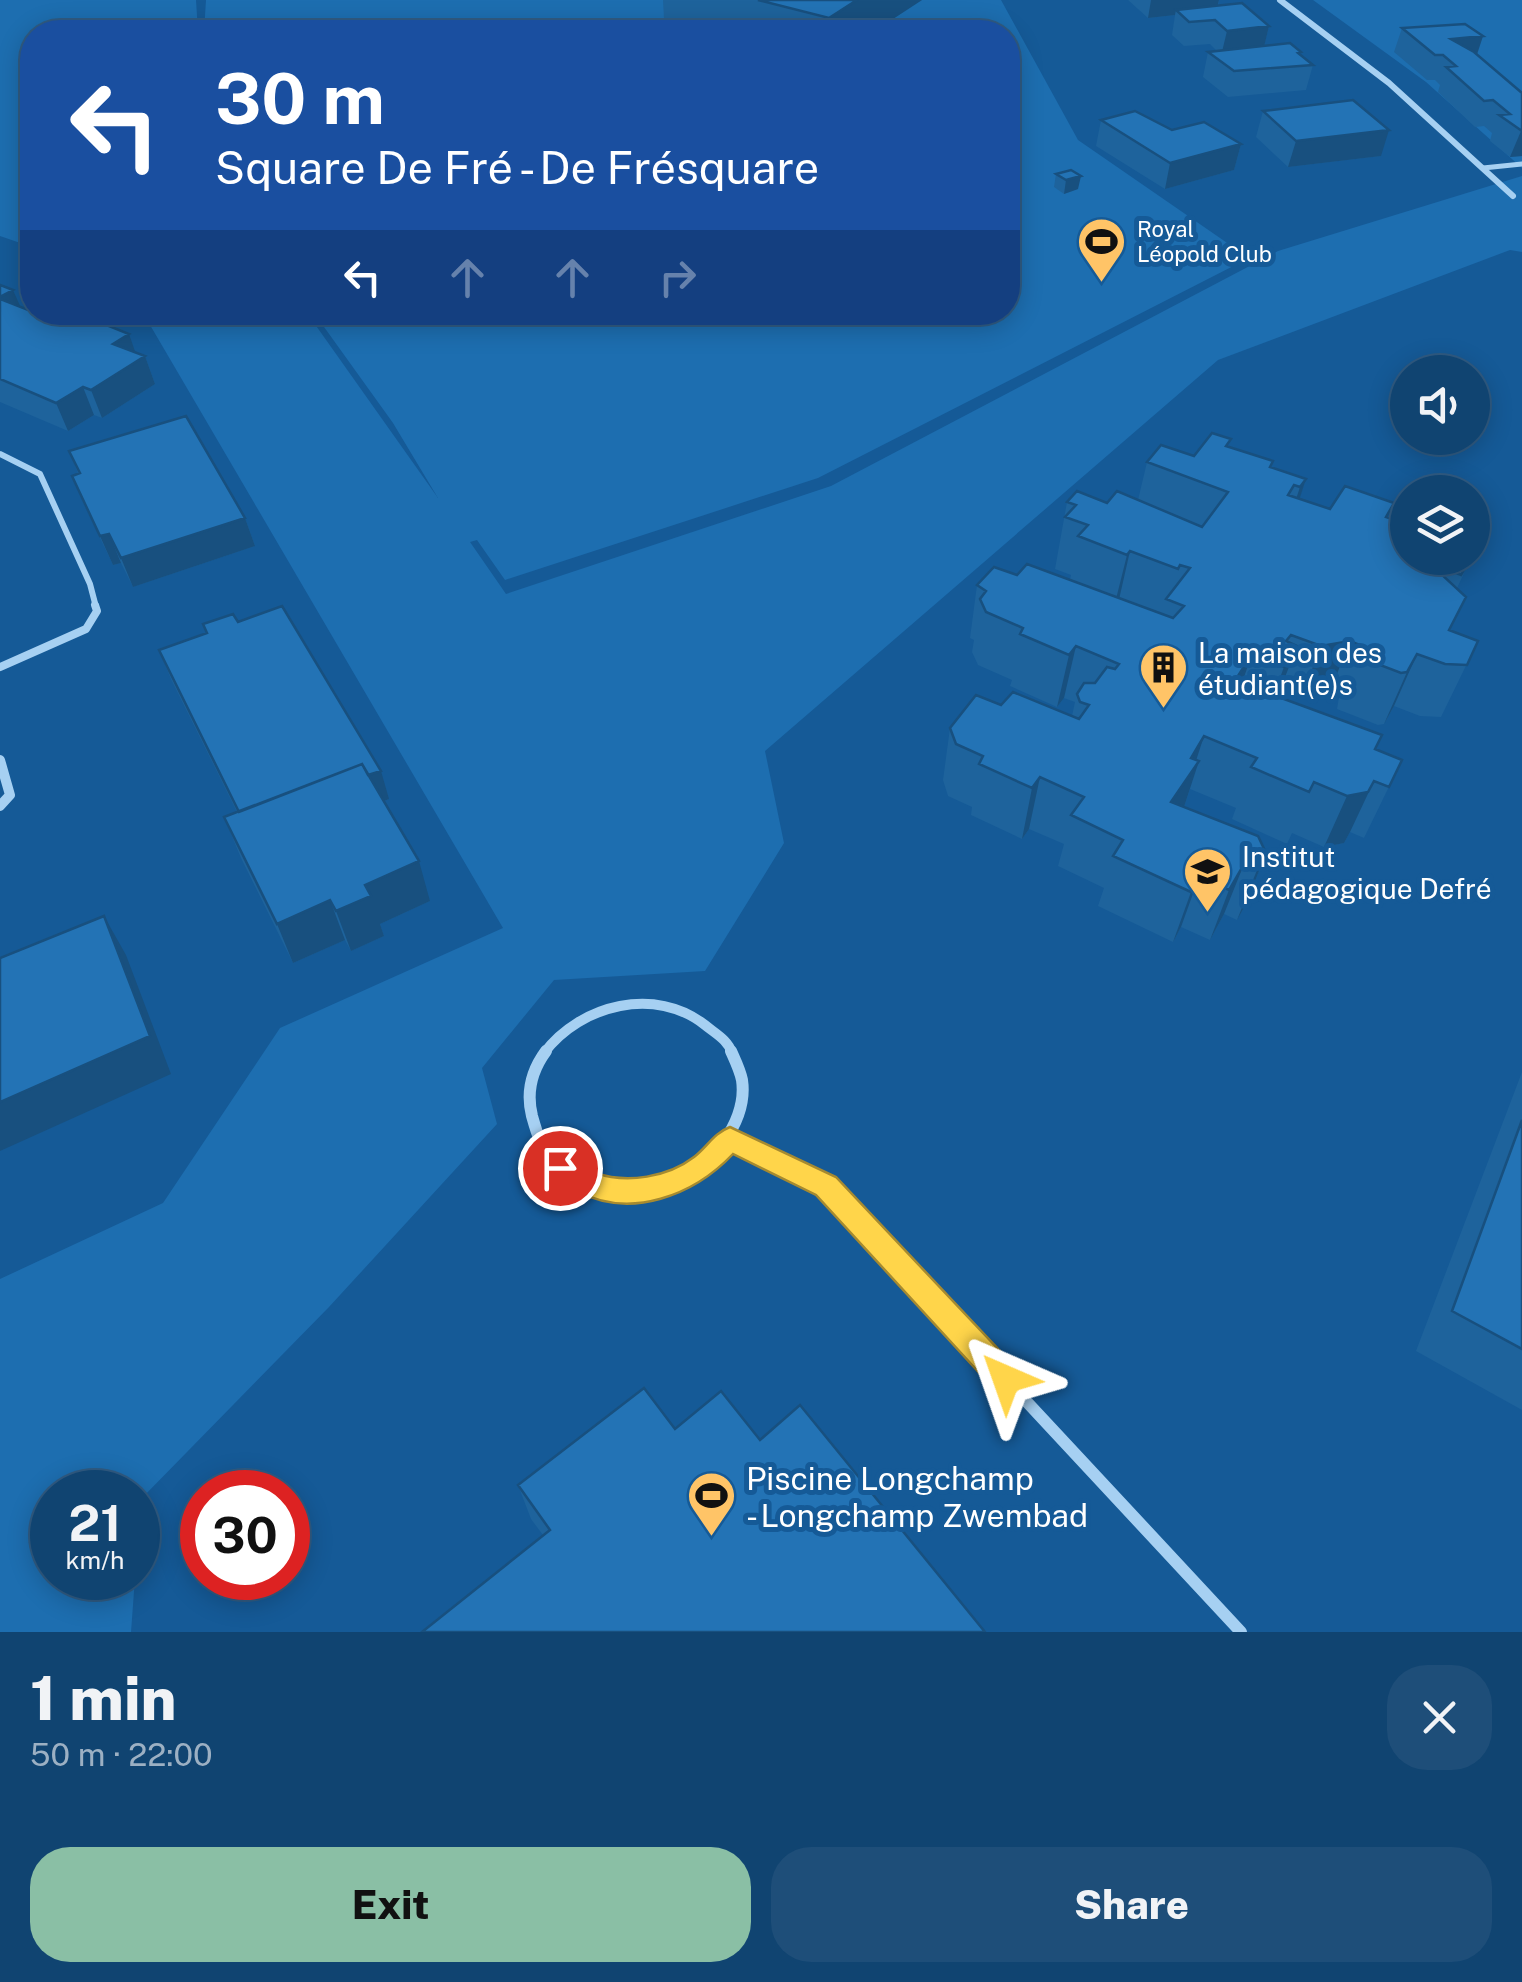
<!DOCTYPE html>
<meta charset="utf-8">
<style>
:root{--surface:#104471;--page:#1e4e79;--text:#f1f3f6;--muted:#9cb0c3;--line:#305c84;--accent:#8abfa5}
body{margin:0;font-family:"Public Sans",sans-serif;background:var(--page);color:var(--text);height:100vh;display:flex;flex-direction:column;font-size:38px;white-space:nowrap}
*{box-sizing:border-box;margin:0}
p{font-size:32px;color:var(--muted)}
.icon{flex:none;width:55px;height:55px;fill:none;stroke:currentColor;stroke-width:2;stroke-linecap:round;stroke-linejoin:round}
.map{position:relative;height:1632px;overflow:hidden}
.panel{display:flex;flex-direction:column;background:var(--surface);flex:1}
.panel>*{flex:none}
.hud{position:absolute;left:20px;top:20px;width:1000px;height:305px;border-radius:40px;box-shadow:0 5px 25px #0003,0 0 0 2px var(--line);background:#1a4fa0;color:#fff;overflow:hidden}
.tools{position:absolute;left:1390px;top:355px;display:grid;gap:20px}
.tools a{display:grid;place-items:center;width:100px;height:100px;border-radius:50%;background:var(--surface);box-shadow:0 5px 25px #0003,0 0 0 2px var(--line);font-size:50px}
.speed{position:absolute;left:30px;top:1470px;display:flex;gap:20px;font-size:50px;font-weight:700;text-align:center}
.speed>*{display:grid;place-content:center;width:130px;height:130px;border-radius:50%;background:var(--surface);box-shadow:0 5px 25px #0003,0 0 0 2px var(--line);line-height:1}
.speed small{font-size:25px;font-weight:400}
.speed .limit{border:15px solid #d22;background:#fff;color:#111}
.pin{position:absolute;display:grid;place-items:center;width:85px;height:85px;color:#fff;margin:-42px;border:5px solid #fff;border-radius:50%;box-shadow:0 2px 10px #0007}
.me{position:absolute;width:110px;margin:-55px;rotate:317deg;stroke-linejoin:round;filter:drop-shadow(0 0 8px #0008)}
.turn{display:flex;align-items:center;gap:35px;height:210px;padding:0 30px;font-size:45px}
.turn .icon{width:130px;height:130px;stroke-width:2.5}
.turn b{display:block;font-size:70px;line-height:85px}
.lanes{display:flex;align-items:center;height:95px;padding:0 30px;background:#0003;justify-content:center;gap:50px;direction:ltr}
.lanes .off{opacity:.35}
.round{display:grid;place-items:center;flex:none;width:105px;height:105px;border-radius:40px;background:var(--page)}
.summary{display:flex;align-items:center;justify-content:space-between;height:170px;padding:0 30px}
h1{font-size:60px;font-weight:800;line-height:75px}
.primary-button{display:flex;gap:20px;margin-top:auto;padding:20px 30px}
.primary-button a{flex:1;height:115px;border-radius:40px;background:var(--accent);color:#111;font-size:40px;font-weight:800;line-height:115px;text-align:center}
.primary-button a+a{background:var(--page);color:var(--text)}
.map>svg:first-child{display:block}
.green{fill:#1d6eb0}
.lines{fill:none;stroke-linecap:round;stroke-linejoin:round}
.lane-far2{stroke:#a6d0f2;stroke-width:5}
.lane-far1{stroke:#a6d0f2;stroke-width:6}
.lane{stroke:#a6d0f2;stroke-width:8}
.street-far2{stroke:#a6d0f2;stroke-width:6}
.street-far1{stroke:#a6d0f2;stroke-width:10}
.street{stroke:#a6d0f2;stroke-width:12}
.wall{fill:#1e639c}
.shaded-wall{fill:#18507f}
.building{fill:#2373b5;stroke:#18507f;stroke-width:2.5}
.route{fill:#ffd54a;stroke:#a68a30;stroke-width:2.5}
.labels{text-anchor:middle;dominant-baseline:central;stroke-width:10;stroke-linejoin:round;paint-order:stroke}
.far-poi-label{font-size:22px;fill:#fff;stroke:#155a97;text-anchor:start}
.poi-label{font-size:28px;fill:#fff;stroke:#155a97;text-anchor:start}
.near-poi-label{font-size:32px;fill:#fff;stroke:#155a97;text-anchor:start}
</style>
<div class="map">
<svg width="1522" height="1632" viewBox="0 0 1522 1632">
<rect width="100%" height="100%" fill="#155a97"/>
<path class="green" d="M0,0h196l2,32h-166v215l-32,-11z
M206,0h795l77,140 171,118 -431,220 -313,102 -28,-40 -7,2 36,52 325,-108 447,-235 244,-75v76l-12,-2 -292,110 -453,391 19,92 -79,128 -151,9 -72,88 15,56 -168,183 -188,192 -3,42v-49h-86v86h83l-4,54h-131v-353l163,-76 117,-175 223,-100 -360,-615h164l131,185 -45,-75 -79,-110 694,-1v-280h-804z
M1313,0h209v168l-96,-86z"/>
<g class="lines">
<path class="lane-far2" d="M1483,168l39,-4"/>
<path class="lane-far1" d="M0,454l40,20 50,110 6,23"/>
<path class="lane" d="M0,667l86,-38 11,-18 -2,-6"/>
<path class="street-far2" d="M1280,0l109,83 124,113"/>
<path class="street-far1" d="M0,760l10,35 -10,11
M544,1053c37,-49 112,-67 161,-28 11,9 23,15 27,28"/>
<path class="street" d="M546,1051c-14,19 -20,41 -14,65 5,18 10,35 24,47 25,22 87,31 118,20 37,-15 74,-62 68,-103 -2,-10 -7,-20 -11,-29
M730,1139l96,47 415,446"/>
</g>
<path class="wall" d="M663,0h259l-49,32h-157l-52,-13z
M1128,0h91l-1,6 51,20 -5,20 37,9 12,10 -7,25 -78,7 -25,-20 5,-25 9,-1 -7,-7 -26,2 -12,-11 3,-20 -27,3z
M1402,28l81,8 -6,19 45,38v63l-12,1 -20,-16 2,-8 -8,-7 -9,1 -37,-35 2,-7 -5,-5h-8l-33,-28z
M1263,111l118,45 -93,11 -32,-30z
M1101,120l71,10 69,14 -7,26 -69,19 -69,-43z
M1056,174l22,15 -14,5 -10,-7z
M0,285l13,5 7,17 125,49 10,28 -53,34 -8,-3 -26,16 -68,-29z
M1229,446l44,15 -2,6 35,12 -7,20 31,10 59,9 82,40 -14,30 -7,42 28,11 -37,76 -21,-1 -26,-10 -10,18 -6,1 -41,-16 2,-12 -10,-3 -28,4 -21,-8 -1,3 6,6 91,50 26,11 -38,78 -14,-6 -6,11 -20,4 -32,-14 -5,11 -55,-25 4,-11 -46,-19 -6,18 82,46 -20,51 -9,16 -13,-6 -14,26 -29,-13 -8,15 -75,-36 6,-18 -46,-22 6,-22 -35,-15 -7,10 -51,-24 1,-8 -24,-11 -5,-16 7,-52 51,-23 71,11 3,-14 -11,-4 -7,9 -47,-21 2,-6 -34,-15 -6,-13 2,-12 -4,-2 7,-53 40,-10 53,5 1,-5 -16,-6 12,-67 40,1 31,-3 9,-38 47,-6z
M69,451l176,67 10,28 -122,41 -12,-24 -8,2 -29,-61 -12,-28 6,-3z
M238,622l151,177 -5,2 46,100 -50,23 4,12 -33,15 -6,-11 -52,23 -52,-105 -17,-41 13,-5 -66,-133 -12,-29 47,-17 -3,-9z
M1522,1072v338l-106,-59z
M675,1429l85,11 -217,95 -12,-16 -13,-34z"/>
<path class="shaded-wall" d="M857,0h65l-49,32h-45l1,-14z
M1151,0h68l-3,11 -40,-1 -1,5 -27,3z
M1269,26l-6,25 -42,5 6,-25z
M1483,36l-8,24 -24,-21z
M1389,130l-8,26 -93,11 8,-26z
M1521,131h1v25l-12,1z
M1241,144l-7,26 -69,19 5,-26z
M1081,176l-3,13 -14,5 2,-14z
M13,290l12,27 -25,-14v-6z
M129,334l9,26 7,-4 10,28 -53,34 -11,-28 22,-46z
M83,387l11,28 -26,16 -12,-28z
M1306,479l-17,52 -6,8 17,-52z
M245,518l10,28 -122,41 -12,-29z
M109,534l12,29 -8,2 -13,-29z
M1130,551l-12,53 -4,3 13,-52z
M1350,641l-21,53 -28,4 20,-52z
M1076,646l-12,52 -7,9 12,-52z
M1297,646l-20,52 -12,21 19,-52z
M1252,654l-18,52 4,-30z
M1417,654l-23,52 -10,18 23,-52z
M1382,735l-24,52 16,-6 -24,51 -6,11 -20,4 23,-51z
M1204,736l-11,34 6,-9 -17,52 -11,-11 20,-44z
M381,771l8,28 -133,53 -11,-29z
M1040,777l-11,52 -7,10 10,-51z
M1266,853l-20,51 -9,16 20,-50z
M419,861l11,40 -50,23 4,12 -33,15 -15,-40 29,-26z
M1244,864l-20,50 -14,26 19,-50z
M1199,877l-18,50 -8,15 18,-50z
M330,900l15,40 -52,23 -16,-39z
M104,916l22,39 45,119 -171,77v-49z"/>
<path class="building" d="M758,0h99l-28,18z
M1242,3l27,23 -42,5 -12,-11 -26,2 -13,-12z
M1465,24l18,12 -32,3 23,13 48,41v38l-23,-16 11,-1 -17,-14 -9,1 -38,-34 10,-1 -13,-11h-8l-33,-27z
M939,25l29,7h-39z
M1290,43l11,9 -3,1 15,12 -79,6 -26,-19z
M1353,100l36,30 -93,11 -33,-30z
M1135,111l37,19 32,-8 37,22 -71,19 -69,-43z
M1071,170l10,6 -15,4 -10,-6z
M0,285l13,5 -13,7z
M0,299l54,21 13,-8h7l55,22 -16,10 32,12 -54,34 -8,-3 -27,16 -56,-24z
M186,416l59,102 -124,40 -12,-24 -9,2 -28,-60 8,-3 -11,-22z
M1212,433l19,6 -5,7 47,15 -3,6 36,12 -6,8 -6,-2 -6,10 42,14 15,-23 49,17 -8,14 22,7v34h63l-10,17 -18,-7 -2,6 25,23 -17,33 29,11 -11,24 -22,-1 -28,-10 -10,18 -6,1 -42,-16 1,-12 -10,-4 -29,5 -30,-11 -5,6 11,5 -13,21 -32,-13 -14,22 48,19 -2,4 98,36 -7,14 27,11 -13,27 -15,-6 -6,11 -21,4 -33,-14 -5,10 -58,-25 6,-9 -53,-22 -13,22 8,3 -28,41 87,34 8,17 -9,17 -13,-6 -15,26 -30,-13 -8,15 -78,-36 10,-16 -52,-25 13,-18 -44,-20 -8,11 -53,-24 4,-8 -27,-12 -6,-16 26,-33 25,10 12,-13 66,27 10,-14 -9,-3 -3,-8 7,-11h11l12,-16 8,2 4,-5 -43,-18 -7,9 -49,-21 3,-6 -37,-16 -6,-13 6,-8 -9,-6 17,-18 23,8 10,-11 146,54 11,-12 -18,-7 24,-31 -10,-3 -2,4 -48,-18 -3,4 -49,-19 10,-11 -23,-8 11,-12 -9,-3 10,-11 30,12 10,-12 85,36 26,-35 -81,-30 14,-17 33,11z
M282,606l99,165 -13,4 -6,-11 -123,48 -80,-162 48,-17 -4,-9 30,-10 5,8z
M362,764l57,97 -54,24 6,11 -35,15 -6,-11 -53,24 -53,-107z
M104,916l46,120 -150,66v-144z
M1522,1120v229l-70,-38z
M644,1388l31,41 46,-38 39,49 40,-35 185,227h-563l128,-102 -32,-45z"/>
<path class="route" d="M730,1127l106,50 180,191 5,11 -5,11 -10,4 -11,-4 -179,-195 -83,-41c-39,41 -102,66 -156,37 -12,-7 -25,-11 -30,-23l4,-9 9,-4c13,5 23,13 36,18 31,11 72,4 98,-16 13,-10 20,-24 36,-30z"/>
<defs>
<symbol id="stadium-pin" viewBox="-11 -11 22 30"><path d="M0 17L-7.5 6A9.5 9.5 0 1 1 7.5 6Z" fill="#ffc467" stroke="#155a97"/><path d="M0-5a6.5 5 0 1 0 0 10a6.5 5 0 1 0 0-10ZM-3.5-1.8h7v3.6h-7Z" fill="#111"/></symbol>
<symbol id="building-pin" viewBox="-11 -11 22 30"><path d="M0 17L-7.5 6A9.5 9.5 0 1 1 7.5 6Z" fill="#ffc467" stroke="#155a97"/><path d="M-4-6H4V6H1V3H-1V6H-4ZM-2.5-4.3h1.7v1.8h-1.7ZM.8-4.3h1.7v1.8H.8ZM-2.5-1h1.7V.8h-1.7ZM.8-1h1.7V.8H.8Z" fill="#111"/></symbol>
<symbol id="university-pin" viewBox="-11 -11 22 30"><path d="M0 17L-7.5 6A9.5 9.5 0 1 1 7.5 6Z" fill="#ffc467" stroke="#155a97"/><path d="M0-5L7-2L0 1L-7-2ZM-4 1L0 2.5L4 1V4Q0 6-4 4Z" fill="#111"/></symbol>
</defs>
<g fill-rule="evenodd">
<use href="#stadium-pin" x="1074" y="214" width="55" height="75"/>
<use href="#building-pin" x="1136" y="640" width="55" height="75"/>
<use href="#university-pin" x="1180" y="844" width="55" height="75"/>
<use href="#stadium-pin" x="684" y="1468" width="55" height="75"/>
</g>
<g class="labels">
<g class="far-poi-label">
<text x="1137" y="229">Royal<tspan x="1137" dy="25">Léopold Club</tspan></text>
</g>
<g class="poi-label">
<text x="1198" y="652">La maison des<tspan x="1198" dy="32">étudiant(e)s</tspan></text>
<text x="1242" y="856">Institut<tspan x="1242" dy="32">pédagogique Defré</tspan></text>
</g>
<g class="near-poi-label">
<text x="746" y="1478">Piscine Longchamp<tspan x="746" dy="37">- Longchamp Zwembad</tspan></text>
</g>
</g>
</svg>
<div class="tools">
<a><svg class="icon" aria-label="sound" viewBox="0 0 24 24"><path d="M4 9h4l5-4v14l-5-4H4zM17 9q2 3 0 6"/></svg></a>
<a><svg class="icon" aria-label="layers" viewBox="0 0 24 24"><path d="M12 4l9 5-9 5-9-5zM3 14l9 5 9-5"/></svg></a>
</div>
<div class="speed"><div>21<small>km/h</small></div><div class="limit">30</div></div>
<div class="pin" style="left:560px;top:1168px;background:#d93025"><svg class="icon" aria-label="arrive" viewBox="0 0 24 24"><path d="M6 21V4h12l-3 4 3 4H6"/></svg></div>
<svg class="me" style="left:1006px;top:1379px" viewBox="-20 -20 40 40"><path d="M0-17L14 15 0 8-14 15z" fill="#ffd54a" stroke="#fff" stroke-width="4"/></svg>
<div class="hud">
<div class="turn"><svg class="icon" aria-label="left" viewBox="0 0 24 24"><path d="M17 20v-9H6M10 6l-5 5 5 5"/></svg><div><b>30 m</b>Square De Fré - De Frésquare</div></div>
<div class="lanes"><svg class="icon" aria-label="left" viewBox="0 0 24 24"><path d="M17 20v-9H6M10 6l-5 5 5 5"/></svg><svg class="icon off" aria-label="ahead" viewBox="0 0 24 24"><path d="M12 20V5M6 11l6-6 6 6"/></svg><svg class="icon off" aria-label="ahead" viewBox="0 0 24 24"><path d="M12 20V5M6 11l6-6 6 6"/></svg><svg class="icon off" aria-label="right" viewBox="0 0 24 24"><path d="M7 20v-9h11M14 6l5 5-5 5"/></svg></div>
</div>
</div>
<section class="panel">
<div class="summary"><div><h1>1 min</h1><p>50 m · 22:00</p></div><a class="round"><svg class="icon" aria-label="close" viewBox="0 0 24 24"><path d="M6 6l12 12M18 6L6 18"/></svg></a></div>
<div class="primary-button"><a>Exit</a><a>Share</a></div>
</section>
